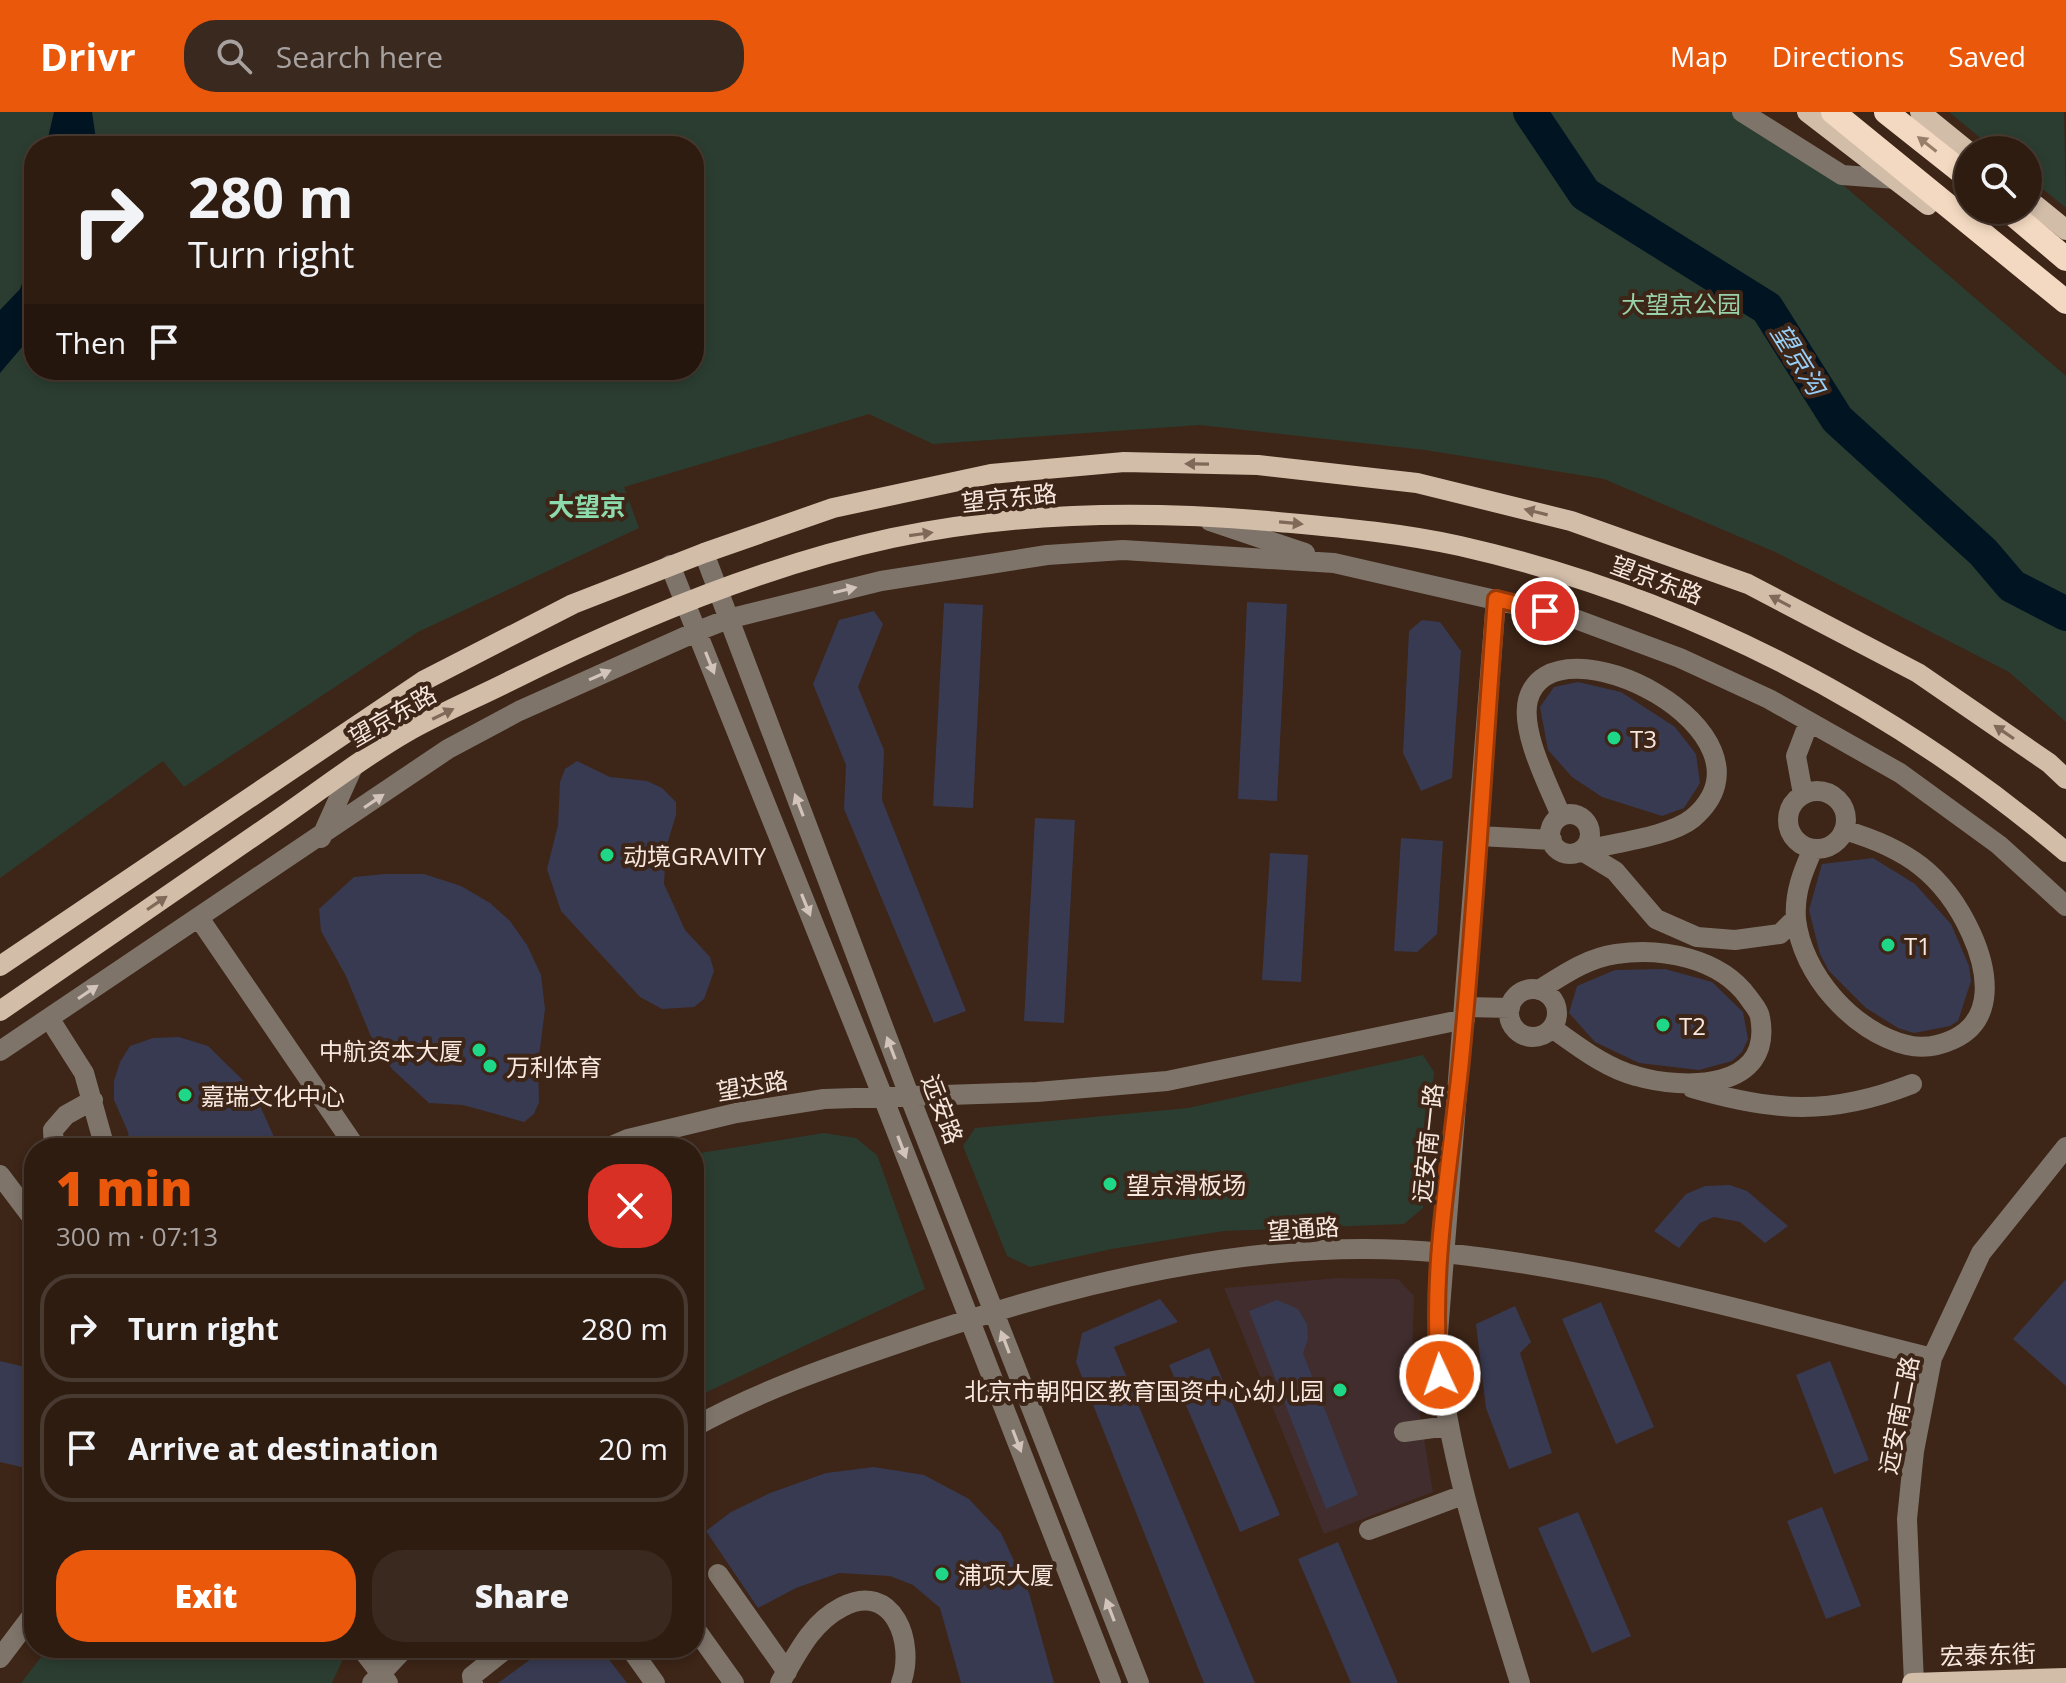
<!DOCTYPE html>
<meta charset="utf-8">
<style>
:root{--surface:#2e1c11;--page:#3a291f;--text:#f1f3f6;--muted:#a7a19f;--line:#493a31;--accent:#ea580c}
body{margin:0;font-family:"Open Sans","Noto Sans SC",sans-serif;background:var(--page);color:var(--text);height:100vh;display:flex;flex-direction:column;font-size:30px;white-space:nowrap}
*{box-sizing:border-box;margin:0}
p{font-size:26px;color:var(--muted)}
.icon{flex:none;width:44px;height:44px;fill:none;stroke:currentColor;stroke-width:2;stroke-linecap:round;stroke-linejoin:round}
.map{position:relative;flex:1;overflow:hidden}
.sheet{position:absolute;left:24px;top:1026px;width:680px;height:520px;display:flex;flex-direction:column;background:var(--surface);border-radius:32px;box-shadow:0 4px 12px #0003,0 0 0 2px var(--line)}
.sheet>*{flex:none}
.hud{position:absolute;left:24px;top:24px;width:680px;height:244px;border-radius:32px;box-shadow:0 4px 12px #0003,0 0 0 2px var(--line);background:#2e1c11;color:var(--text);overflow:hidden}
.controls{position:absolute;left:1954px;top:24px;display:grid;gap:16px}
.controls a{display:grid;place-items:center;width:88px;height:88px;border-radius:50%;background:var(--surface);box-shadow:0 4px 12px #0003,0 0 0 2px var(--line);font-size:40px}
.pin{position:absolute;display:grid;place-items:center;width:68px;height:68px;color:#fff;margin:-34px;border:4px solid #fff;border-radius:50%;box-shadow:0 2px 8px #0007}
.me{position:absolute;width:88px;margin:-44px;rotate:357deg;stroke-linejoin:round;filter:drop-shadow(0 0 6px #0008)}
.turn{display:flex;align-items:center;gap:28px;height:168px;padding:0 32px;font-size:36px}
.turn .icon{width:104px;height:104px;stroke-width:2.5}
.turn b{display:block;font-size:56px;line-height:68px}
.then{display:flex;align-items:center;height:76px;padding:0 32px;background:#0003;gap:16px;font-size:30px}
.round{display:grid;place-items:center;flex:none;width:84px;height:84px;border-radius:32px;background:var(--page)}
.summary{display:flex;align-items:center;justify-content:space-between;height:136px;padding:0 32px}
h1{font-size:48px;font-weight:800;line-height:60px;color:var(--accent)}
.button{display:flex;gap:16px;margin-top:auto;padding:16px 32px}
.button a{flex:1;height:92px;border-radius:32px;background:var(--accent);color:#fff;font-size:32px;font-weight:800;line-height:92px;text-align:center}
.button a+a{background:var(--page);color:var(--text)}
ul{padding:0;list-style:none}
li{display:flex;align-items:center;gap:24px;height:108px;margin:0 16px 12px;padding:0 16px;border:4px solid var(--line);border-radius:32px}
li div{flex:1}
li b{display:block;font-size:30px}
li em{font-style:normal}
header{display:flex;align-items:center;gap:48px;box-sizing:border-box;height:112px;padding:0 40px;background:var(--accent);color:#fff}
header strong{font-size:38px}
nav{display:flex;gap:44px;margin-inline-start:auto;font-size:28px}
.search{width:560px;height:72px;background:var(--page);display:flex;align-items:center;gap:20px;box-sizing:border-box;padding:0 28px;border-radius:32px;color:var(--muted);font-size:30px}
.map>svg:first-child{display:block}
.education{fill:#412d2d}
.green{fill:#2b3d30;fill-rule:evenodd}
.water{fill:#001422}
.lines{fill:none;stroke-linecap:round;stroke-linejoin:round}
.river{stroke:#001422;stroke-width:34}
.building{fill:#383a52}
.minor{stroke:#7e746a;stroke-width:20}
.major{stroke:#d2bda8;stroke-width:20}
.highway{stroke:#f3d9c1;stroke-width:24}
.oneway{fill:#987f6c}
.oneway2{fill:#806958}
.oneway3{fill:#d3c4bb}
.route-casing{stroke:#983908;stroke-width:20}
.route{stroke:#ea580c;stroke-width:14}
.poi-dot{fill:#1fd887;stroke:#3d2517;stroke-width:3}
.labels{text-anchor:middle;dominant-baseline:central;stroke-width:8;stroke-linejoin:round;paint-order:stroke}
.park-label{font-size:24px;fill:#99d1a8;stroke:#3d2517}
.street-label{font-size:24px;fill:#f7e7de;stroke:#3d2517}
.poi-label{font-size:24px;fill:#f7e7de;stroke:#3d2517;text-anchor:start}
.water-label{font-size:26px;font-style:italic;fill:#96cef7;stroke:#3d2517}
.neighbourhood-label{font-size:26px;font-weight:bold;fill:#8ddaac;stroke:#3d2517}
</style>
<header>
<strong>Drivr</strong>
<div class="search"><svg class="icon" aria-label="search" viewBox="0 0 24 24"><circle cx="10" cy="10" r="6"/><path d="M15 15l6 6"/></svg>Search here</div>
<nav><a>Map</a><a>Directions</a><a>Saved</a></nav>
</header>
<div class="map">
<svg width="2066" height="1571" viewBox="0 0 2066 1571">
<rect width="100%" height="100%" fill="#3d2517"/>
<path class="education" d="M1336,1166l62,1 16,17 -2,70 21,126 -109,42 -100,-246z"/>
<path class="green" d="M0,0h1744l84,60 238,204v346l-57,-50 -234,-120 -171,-73 -179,-29 -225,-25 -267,19 -64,-30 -245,73 15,41 -221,104 -234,155 -21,-26 -163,117zM34,34h660v224h-660z
M1949,0h115l2,96 -38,-31v-27h-33z
M1423,943l11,17 -11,136 -19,16 -180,7 -112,18 -82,18 -23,-11 -44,-110 12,-18 213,-20z
M824,1021l32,5 21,17 48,134 -231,109v-244z
M48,1536h284l10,13 -10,22h-311z"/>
<path class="water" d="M54,0h38l5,34h-51z
M34,140v81l-34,40v-63l20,-21z"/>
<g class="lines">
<path class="river" d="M1530,0l55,82 182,114 70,111 146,133 29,34 54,28"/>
</g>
<path class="building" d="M1247,490l40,2 -10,197 -39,-2z
M944,491l39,2 -10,203 -40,-2z
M874,499l9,13 -25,63 26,63 -2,50 84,211 -32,12 -90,-214 2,-44 -33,-81 26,-64z
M1422,508l18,2 21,29 -9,127 -31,13 -18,-38 6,-122z
M1578,570l43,10 54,35 21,27 4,29 -16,25 -22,8 -60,-19 -30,-20 -24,-27 -8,-43 14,-20z
M577,649l33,16 37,4 15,7 14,14v13l-10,33 -2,36 21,46 25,27 4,14 -10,28 -10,8 -32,2 -22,-12 -79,-86 -14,-42 11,-44 2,-43 5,-13z
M1035,706l40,2 -11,203 -40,-2z
M1401,726l42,3 -6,93 -20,18 -23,-1z
M1270,741l38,2 -7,127 -39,-2z
M1873,746l42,26 36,40 18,42 2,15 -13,40 -8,5 -36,7 -16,-5 -32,-20 -37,-37 -9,-17 -11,-44 13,-46z
M385,762h39l37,12 29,17 20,18 17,24 14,30 4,34 -7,56 1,37 -5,12 -10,8 -61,-17 -34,-2 -37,-34 -18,-25 -28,-68 -25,-45 -2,-22 35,-32z
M1665,857l47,13 31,30 5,27 -6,13 -10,9 -33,9 -60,-7 -44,-21 -26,-29 8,-27 38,-16z
M179,925l29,9 45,44 26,58h-149l-2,-16 -14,-32v-19l6,-19 10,-16 23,-8z
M1730,1073l17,6 41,35 -23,17 -25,-21 -26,-5 -14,6 -21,25 -25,-17 32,-37 19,-8z
M2066,1167v107l-53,-47z
M1160,1187l18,23 -64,25 141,336h-51l-128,-321 6,-29z
M1277,1188l21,9 9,15 1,15 -5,14 55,142 -32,14 -77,-198z
M1601,1190l53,125 -38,17 -54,-125z
M1515,1194l16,36 -11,11 32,100 -43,16 -23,-61 -10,-84z
M1209,1236l71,167 -40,17 -71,-167z
M0,1249l34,8v101l-34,-8z
M1830,1249l39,99 -35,14 -38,-99z
M874,1355l50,8 45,24 32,34 28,60 25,90h-93l-21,-75 -27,-23 -23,-9 -51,-3 -43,15 -38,20 -52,-77 25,-19 39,-19 56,-20z
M1822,1395l39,99 -35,13 -39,-98z
M1578,1400l53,124 -39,17 -54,-125z
M1338,1430l60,141h-47l-53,-124z
M546,1536h54l27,35h-129z"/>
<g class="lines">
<path class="minor" d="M1742,0l100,63 54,4
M1210,409l95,32
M704,441l205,542 230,588
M670,453l213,532 228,586
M1496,487l-59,747c12,116 49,226 83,337
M1788 708a29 29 0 1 1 58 0a29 29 0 1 1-58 0Z
M1803,682l-7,-38 13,-34
M1550 722a20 20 0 1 1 40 0a20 20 0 1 1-40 0Z
M1561,704c-12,-30 -41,-84 -33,-116 24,-90 264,34 165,118 -23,19 -81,25 -111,33
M1479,724l73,4
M321,726l31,-69
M1813,737c-10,22 -19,44 -17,70 6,55 57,113 111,126 16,4 32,1 47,-6 42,-20 34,-69 17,-106 -27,-59 -65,-85 -127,-103
M1582,739l33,20 41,48 41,18 38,3 45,-6 16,-16
M199,806l157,230
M1509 901a24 24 0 1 1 48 0a24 24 0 1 1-48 0Z
M1539,878c24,-15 48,-32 77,-36 45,-7 104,4 132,43 4,6 11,13 12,20 14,74 -76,73 -124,59 -31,-8 -58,-30 -84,-48
M1466,895l44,1
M49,906l35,55 21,75
M0,939l448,-302 71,-38 179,-80 30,-12 153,-38 166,-26 76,-5 211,13 236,54 110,41 89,41 131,74 99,72 67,61
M1692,976c82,24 139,28 220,-4
M54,1036l-1,-18 13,-15 27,-15
M607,1036l21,-9 108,-26 88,-14 213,-7 130,-11 298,-62
M0,1063l34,45
M694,1315c63,-35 134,-60 202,-83 168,-59 367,-110 547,-91 166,17 328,65 489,105
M1404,1320l44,-6
M1369,1418l94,-35
M718,1462l69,98
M694,1515l40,56
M361,1536l27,35
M630,1536l25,35
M0,1546l34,-45
M372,1571l33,-35
M473,1571l-1,-7 35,-28
M780,1571c17,-29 31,-60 62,-76 51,-27 74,36 59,76
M1914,1571l-7,-164 7,-68 18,-93 49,-105 85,-106"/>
<path class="major" d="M1807,0l121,93
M1920,0l48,39
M2028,87l38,31
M0,854l423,-285 150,-77 131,-51 129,-45 158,-34 133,-12 134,3 159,18 154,38 177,63 170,89 131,90 17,16
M0,899c91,-63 182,-125 273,-188 44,-30 87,-64 132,-90 33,-19 69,-34 103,-51 119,-59 254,-116 384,-144 123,-26 252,-28 376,-17 64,6 129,11 192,25 225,51 431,158 606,306
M1912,1571l154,-5"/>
<path class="highway" d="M1833,0l233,190
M1886,0l82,65
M2008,98l58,49"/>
</g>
<defs><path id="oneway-solid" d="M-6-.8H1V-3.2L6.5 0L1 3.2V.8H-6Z" transform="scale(2)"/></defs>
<use class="oneway" href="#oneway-solid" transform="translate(1927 32) rotate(-142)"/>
<g class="oneway2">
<use href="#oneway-solid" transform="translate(1197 352) rotate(-179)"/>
<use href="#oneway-solid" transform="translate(1536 400) rotate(-166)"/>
<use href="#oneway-solid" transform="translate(1291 411) rotate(5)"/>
<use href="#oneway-solid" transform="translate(921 422) rotate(-8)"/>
<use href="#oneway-solid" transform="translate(1780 489) rotate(-152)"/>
<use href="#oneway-solid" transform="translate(443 602) rotate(-26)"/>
<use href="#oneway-solid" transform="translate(2004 620) rotate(-146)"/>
<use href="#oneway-solid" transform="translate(157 791) rotate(-34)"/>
</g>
<g class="oneway3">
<use href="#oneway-solid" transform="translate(845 478) rotate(-13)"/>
<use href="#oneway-solid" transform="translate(710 551) rotate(68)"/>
<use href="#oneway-solid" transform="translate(600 563) rotate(-24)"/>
<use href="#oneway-solid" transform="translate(374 689) rotate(-34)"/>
<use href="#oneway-solid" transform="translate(799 693) rotate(-111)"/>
<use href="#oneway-solid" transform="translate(806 793) rotate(68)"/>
<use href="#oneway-solid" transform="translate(88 880) rotate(-34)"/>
<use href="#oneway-solid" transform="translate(891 936) rotate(-111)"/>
<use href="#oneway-solid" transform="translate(902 1035) rotate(69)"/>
<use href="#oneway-solid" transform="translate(1005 1230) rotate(-111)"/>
<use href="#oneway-solid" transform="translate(1017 1329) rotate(69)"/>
<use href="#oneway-solid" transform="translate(1110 1498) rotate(-111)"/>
</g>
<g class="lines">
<defs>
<path id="route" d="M1440,1263c-11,-101 11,-215 21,-315 15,-153 23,-307 35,-461l49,12"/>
</defs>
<use href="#route" class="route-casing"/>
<use href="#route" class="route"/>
</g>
<g class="poi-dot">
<circle cx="1614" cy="626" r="8"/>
<circle cx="607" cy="743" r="8"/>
<circle cx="1888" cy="833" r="8"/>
<circle cx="1663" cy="913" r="8"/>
<circle cx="479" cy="938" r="8"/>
<circle cx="490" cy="954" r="8"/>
<circle cx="185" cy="983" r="8"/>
<circle cx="1110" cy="1072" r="8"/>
<circle cx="1340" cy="1278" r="8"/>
<circle cx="942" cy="1462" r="8"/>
</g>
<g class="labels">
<g class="park-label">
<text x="1681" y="191">大望京公园</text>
</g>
<g class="street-label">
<text transform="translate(1009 385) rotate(-6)">望京东路</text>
<text transform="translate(1657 467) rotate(20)">望京东路</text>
<text transform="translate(392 603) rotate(-30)">望京东路</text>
<text transform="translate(752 973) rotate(-10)">望达路</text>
<text transform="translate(943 997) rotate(69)">远安路</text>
<text transform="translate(1427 1031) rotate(-84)">远安南一路</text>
<text transform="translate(1303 1116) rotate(-4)">望通路</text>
<text transform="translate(1898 1303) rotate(-79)">远安南二路</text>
<text transform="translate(1988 1542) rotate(-2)">宏泰东街</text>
</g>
<g class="poi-label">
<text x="1630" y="626">T3</text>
<text x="623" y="743">动境GRAVITY</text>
<text x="1904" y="833">T1</text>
<text x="1679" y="913">T2</text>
<text x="463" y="938" text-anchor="end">中航资本大厦</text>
<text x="506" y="954">万利体育</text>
<text x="201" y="983">嘉瑞文化中心</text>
<text x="1126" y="1072">望京滑板场</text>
<text x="1324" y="1278" text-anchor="end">北京市朝阳区教育国资中心幼儿园</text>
<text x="958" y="1462">浦项大厦</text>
</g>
<g class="water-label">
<text transform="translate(1799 247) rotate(58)">望京沟</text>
</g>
<g class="neighbourhood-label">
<text x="587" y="394">大望京</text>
</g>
</g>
</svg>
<div class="controls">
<a><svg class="icon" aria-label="search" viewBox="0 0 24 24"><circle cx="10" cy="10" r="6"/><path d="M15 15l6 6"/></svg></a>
</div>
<div class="pin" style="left:1545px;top:499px;background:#d93025"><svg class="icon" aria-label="arrive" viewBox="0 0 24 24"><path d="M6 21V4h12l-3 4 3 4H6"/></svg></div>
<svg class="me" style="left:1440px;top:1263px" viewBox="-20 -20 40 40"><circle r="17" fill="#ea580c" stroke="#fff" stroke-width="3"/><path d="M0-11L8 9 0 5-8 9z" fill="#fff"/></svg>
<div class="hud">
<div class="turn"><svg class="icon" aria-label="right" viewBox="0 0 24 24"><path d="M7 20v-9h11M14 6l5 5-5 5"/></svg><div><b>280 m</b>Turn right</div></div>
<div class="then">Then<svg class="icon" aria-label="arrive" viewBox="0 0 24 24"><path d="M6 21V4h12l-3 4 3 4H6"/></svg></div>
</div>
<section class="sheet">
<div class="summary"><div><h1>1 min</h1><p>300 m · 07:13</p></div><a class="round" style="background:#d93025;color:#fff"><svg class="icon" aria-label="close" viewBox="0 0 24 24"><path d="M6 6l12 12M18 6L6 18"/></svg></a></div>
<ul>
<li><svg class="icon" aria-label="right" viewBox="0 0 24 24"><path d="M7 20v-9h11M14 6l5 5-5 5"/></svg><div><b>Turn right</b></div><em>280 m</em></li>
<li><svg class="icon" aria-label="arrive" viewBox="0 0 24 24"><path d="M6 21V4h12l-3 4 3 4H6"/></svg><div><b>Arrive at destination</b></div><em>20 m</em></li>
</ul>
<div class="button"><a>Exit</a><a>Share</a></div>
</section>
</div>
